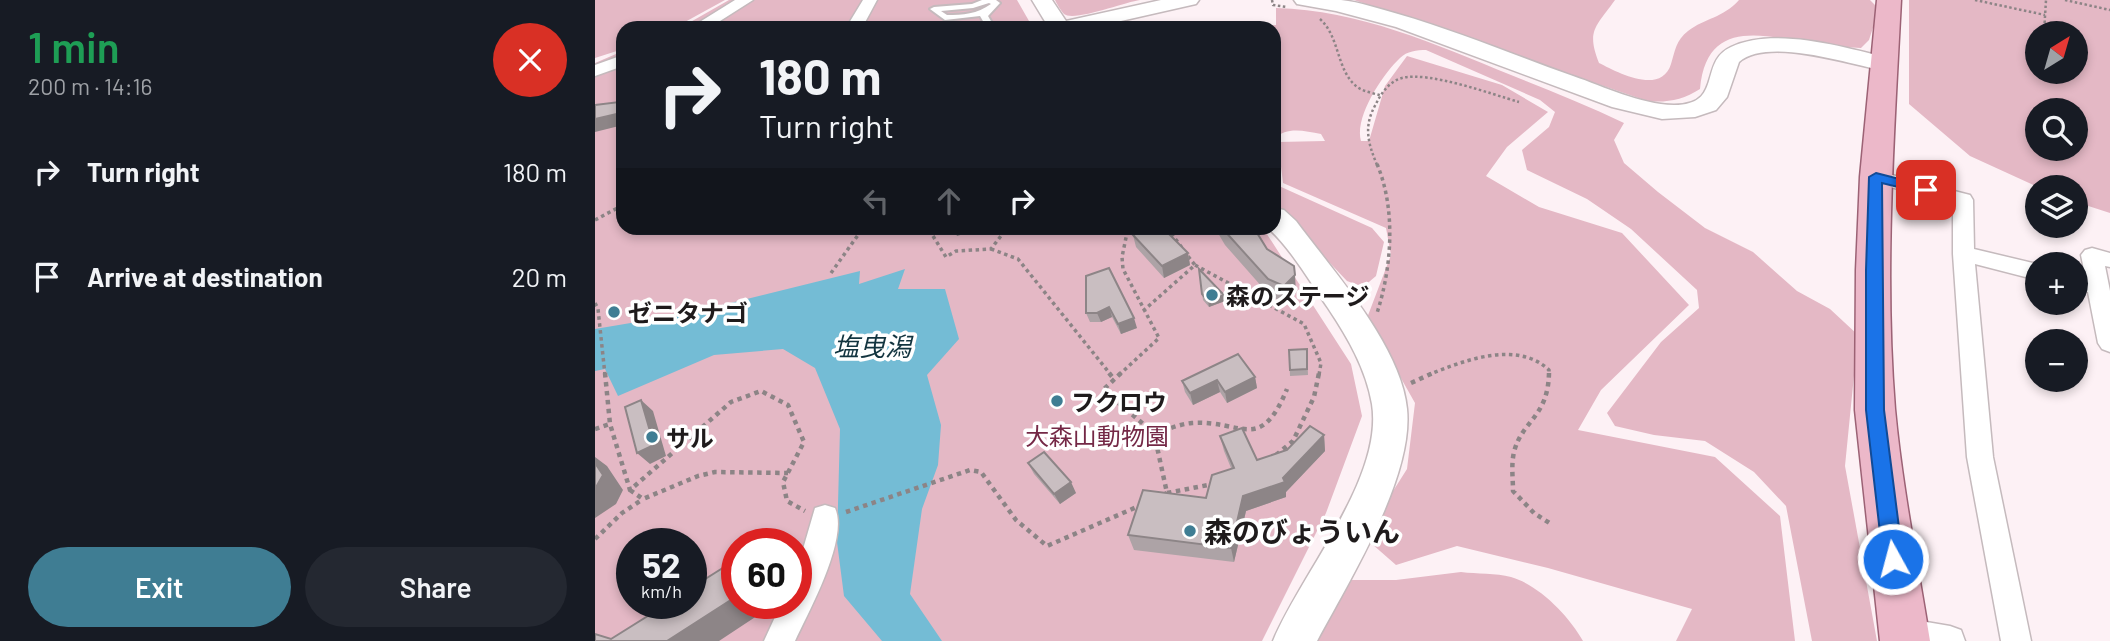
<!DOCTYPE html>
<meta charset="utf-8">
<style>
:root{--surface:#171b24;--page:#242831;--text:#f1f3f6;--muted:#9ea1a6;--accent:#3f7d93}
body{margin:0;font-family:Barlow,"Noto Sans JP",sans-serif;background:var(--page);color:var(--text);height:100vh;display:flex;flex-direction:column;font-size:26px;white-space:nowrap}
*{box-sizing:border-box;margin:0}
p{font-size:23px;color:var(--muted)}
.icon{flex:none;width:38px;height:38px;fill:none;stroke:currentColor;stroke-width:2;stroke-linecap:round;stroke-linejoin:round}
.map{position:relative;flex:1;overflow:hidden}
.drawer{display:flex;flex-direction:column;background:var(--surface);width:595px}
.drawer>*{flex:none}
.hud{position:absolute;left:21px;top:21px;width:665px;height:214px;border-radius:21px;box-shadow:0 4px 10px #0003;background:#171b24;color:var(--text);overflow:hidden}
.needle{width:46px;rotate:37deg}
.tools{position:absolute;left:1430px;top:21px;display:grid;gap:14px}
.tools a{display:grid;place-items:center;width:63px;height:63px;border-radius:50%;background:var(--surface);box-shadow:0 4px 10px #0003;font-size:35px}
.speed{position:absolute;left:21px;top:528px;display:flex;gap:14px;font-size:35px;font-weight:700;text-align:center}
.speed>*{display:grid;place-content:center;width:91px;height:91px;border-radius:50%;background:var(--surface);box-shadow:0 4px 10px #0003;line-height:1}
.speed small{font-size:18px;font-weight:400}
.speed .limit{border:10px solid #d22;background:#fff;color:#111}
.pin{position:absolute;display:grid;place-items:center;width:60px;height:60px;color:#fff;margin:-30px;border-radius:14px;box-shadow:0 4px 10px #0006}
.me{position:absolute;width:77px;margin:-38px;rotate:353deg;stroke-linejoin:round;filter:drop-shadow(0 0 5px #0008)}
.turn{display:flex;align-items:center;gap:24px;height:147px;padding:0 28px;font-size:32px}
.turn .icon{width:91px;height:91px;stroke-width:2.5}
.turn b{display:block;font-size:49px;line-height:60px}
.lanes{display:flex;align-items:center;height:66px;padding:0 28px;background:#0003;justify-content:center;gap:35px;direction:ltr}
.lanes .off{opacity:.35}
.round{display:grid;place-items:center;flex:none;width:74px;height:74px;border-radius:37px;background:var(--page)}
.summary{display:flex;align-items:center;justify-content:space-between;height:119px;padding:0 28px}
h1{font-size:42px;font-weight:600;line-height:52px;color:#1e9e55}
.primary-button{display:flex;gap:14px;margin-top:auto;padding:14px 28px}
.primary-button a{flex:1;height:80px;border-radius:42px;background:var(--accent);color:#fff;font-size:28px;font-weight:600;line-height:80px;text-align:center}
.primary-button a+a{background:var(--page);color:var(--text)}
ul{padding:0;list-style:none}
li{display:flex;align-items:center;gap:21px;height:105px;padding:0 28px}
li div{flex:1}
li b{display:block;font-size:26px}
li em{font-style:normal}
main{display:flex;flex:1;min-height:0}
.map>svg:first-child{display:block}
.green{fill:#e4b8c5;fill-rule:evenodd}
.water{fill:#74bcd5}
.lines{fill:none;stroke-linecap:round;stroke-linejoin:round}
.lane-casing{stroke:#c5babd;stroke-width:4}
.street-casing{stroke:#c5babd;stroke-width:3}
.secondary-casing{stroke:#c5babd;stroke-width:3}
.primary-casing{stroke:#9c6275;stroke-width:3}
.path-far2{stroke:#8c8486;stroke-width:2.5;stroke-dasharray:2.5 2.5;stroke-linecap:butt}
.path-far1{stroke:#8c8486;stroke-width:3.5;stroke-dasharray:3.5 3.5;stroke-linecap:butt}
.path{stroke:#8c8486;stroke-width:4.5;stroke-dasharray:4.5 4.5;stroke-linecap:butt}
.lane{fill:#fff;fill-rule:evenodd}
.street{fill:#fff;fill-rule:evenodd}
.secondary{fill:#fff;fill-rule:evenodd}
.primary{fill:#ecb8c9;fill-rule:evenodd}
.wall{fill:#ada3a6}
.shaded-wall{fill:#8d8587}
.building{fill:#c9bec1;stroke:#8d8587;stroke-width:2}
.route{fill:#1a73e8;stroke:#114b97;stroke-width:2}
.poi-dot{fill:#3f7d93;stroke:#fff;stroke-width:2.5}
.labels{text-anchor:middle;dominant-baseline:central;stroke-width:7;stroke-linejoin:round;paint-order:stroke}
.poi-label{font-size:24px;font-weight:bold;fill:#1f1b1c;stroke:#fff;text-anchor:start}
.park-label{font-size:24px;fill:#742846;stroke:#fff}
.water-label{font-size:26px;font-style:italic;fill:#12343f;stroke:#fff}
.near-poi-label{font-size:28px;font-weight:bold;fill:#1f1b1c;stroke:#fff;text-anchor:start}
</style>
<main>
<section class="drawer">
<div class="summary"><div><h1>1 min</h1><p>200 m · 14:16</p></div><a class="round" style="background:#d93025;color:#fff"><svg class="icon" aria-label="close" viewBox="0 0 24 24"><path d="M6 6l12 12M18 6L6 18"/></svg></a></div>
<ul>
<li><svg class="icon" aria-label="right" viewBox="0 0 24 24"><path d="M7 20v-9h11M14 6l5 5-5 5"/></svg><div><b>Turn right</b></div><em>180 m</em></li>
<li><svg class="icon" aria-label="arrive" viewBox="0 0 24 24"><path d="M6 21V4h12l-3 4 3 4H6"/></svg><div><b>Arrive at destination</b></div><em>20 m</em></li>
</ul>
<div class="primary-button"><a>Exit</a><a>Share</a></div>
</section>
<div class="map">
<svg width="1515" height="641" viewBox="0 0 1515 641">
<rect width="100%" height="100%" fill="#fdf1f5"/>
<path class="green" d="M0,0h130l-51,28h-51v21l-28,9z
M134,0h288l16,28h-353z
M460,0h85c-15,2 -66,22 -76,14 -3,-3 -7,-10 -9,-14z
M759,0h261c-19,27 -29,30 -16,63 18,9 62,33 72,1 4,-13 5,-24 17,-33 17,-13 35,-13 51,-31h131l9,9 -10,31 -8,8c-11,-1 -22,0 -33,-2 -52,-6 -121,-36 -128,43 -17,11 -34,14 -53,12z
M1314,0h201v213l-34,-11 -1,-15h-37l-68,-31 -61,-52zM1442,33h38v39h-38zM1442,110h38v39h-38z
M681,8c83,2 159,36 235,67 37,15 76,30 113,48l-10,17 10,23 34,29 47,36 48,24 44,39 33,18 28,26 -13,131 32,175h-65l-26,-135 -32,-34 -49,-31 -51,-6 -39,-9 -8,-13 54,-71 38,-34 -2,-18 -66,-61 -44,-30 -60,-29 -5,-20 27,-23 6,-15 -15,-12 -114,-50c-9,0 -19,1 -26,8 -17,16 -46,59 -39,83h8l16,-55 22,-30 95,29 46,27 -41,35 -21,29 53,31 83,26 67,72 -88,85 -23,40 137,27 65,59 15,125h-119l16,-32 -144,-41 -91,-22 -61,19 -32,-28 43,-68 8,-66 -48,-85 24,-63 -5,-27 -103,-45 -5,-41 47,-1 -4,-7c-17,-3 -34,-8 -47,5v-111h-28l30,-3z
M28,51v177h640l88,136 11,52 -36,97 -64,128h-667v-578zM37,544h59v60h-59zM142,544h59v60h-59z
M679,165l5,21 93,42 12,14 -8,34 -13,11 -16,-6 -73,-77z
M866,572c16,2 35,1 50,5 28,8 58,39 72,64h-274l42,-61h45z"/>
<path class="water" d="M310,269l-7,20h47l14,50 -32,36 14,50 -3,40 -16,44 -12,85 32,47h-60l-38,-45 -7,-54 3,-113 -25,-61 -32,-19 -69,6 -96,41 -13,-27 -10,2v-42l95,-16 170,-42 -1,13z"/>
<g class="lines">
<defs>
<path id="lane" d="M387,0h14l4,3 -12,13 7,12h-8l-7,-12 -35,4 -15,-11 4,-2 38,-3zM394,3l2,1c-14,10 -28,11 -44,11l-6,-4 32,-3z"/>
<path id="street" d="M140,0h18l-44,28h-19z
M268,0h14l-15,28h-16z
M28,55v11l-28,10v-11z
M1281,171l94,24 3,5 1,49 63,15v16l-62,-16 18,193 38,184h-30l-34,-184 -14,-203v-50l-84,-23 -3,-4 3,-4z
M1497,248l18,5v14l-5,-1 5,25v61l-8,-3 -4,-6 -10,-51 -13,-3v-16l10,2 -4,-20 4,-5z
M230,505l10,3c14,31 -26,103 -40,133h-31l17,-37h15v-31l19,-65z
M1308,618l47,8 11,4 4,11h-74l-3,-8 4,-11z"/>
<path id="secondary" d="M437,0h20l14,21 95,-21h38l-3,4 -106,24h-41z
M699,0c15,0 32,0 47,0 19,2 39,9 57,14 59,17 116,41 175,62 32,11 66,28 101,29 50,0 24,-43 57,-58 44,-21 116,1 161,12l3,5 -3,5 -8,2c-35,-7 -116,-34 -145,-9l-12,35 -11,13 -21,7 -33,2 -50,-12 -216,-80 -60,-16 -39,-7z
M679,208l10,2 12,11c37,50 105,125 111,188 7,68 -58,172 -90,232h-44c27,-66 111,-163 99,-237 -6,-35 -24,-66 -44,-96 -18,-26 -36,-58 -60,-80h6z"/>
<path id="primary" d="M1282,0h24c-7,136 -17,273 -6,409 7,76 23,157 35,232h-50l-25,-231 1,-140 4,-93z"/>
</defs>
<use href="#lane" class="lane-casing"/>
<use href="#street" class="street-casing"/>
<use href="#secondary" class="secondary-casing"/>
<use href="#primary" class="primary-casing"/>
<path class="path-far2" d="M677,0l1,5 14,2
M1380,0l70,15
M1470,0l45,10
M725,19c20,18 16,50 36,67 7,6 18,7 26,10
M1449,33l2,-33
M782,165c-9,-22 -14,-39 -1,-61 5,-11 14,-23 26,-26 27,-7 89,16 117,24"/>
<path class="path-far1" d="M782,164c19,45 15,103 0,149
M0,220l28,-15
M572,228l16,21
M338,236l13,21 10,-6 35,-2 16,-21
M396,249l27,10 93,116
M600,265l109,59 17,39 -2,12
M236,273l32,-45
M0,303l3,6 7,66
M548,311l52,-46 -8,-10
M524,375l40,-37 -36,-69 -1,-12 6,-29
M833,375c37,-15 89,-35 121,-5v5"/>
<path class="path" d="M10,373l5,51 20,66 101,-88 30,-11 27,14 16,37 -21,40 4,19 18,10
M514,373l5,6
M526,373l-18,17 51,43 13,60 -2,1
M954,373c-1,45 -27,47 -35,79 -3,13 -1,26 -1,39l21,22 17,11
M816,383l22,-10
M0,429l15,-5
M559,433c13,-3 25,-9 38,-10 51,-3 68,31 95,-34
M681,455l17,-14 21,-44 5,-24
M35,490l13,9 55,-23 17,-4 73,1
M572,493l46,-9
M251,512l124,-42 11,2 35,48 31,26 92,-40
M0,539l27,-26 21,-14"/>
<use href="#lane" class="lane"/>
<use href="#street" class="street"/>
<use href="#secondary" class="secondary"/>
<use href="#primary" class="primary"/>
</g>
<path class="wall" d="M620,228h39l42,65 -11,10 -15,-7 -45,-51z
M538,235l55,18 2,12 -26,13 -28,-31z
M491,276l51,52 -16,6 -9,-17 -11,5h-11l-4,-9z
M607,294l23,7 -16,6 -6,-7z
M712,349l1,26 -18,1 -1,-26z
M660,377l2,11 -30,15 -7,-11 -27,13 -8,-13 -3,-11z
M729,435l1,16 -39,41v5l-40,14 -12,51 -100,-12 -6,-15 78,-37 25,-30 -7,-17 -4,-15 37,24 30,-10z
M433,463l48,30 -16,11 -26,-30z"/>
<path class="shaded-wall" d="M24,102l4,5v18l-28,7v-13z
M358,228h28v1l-24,7z
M593,253l2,12 -26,13 -2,-12z
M700,275l1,18 -11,10 -1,-17z
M629,295l1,6 -16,6 -1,-6z
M514,307l3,10 -11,5 -4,-9z
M539,318l3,10 -16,6 -3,-10z
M660,377l2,11 -30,15 -2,-11z
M622,380l3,12 -27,13 -3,-12z
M46,400l12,11 13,45 -16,8 -13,-11z
M729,435l1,16 -39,41v5l-40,14 -12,51 -3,-14 12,-52 40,-18z
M0,457l12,9 16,24 -7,14 -21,14z
M476,482l5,11 -16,11 -6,-10z
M142,596v8h38l-56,37h-52z"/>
<path class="building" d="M24,102l2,11 -26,6v-14z
M553,228h15l25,25 -26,13 -29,-31z
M627,228h32l13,21 27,17 1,9 -11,11 -16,-7z
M514,268l25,50 -16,6 -9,-17 -12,6h-11v-37z
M604,269l25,26 -16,6 -6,-7z
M712,349v20l-17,1 -1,-20z
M643,354l17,23 -30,15 -8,-12 -27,13 -8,-12z
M46,400l13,45 -17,8 -12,-46z
M715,426l14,9 -41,43 2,4 -42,14 -12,52 -103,-13 15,-45 63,8 6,-23 22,-7 -14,-32 22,-8 15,32 30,-10z
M449,452l27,30 -17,12 -26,-31z
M0,463l8,12 -8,14z
M142,559v37l-70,45h-72v-7l16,5 56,-35h24v-16z"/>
<path class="route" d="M1281,173l55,14 2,3 -7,4 -44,-11 2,227 19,149 -3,6 -7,3 -7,-3 -3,-6 -17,-149v-140l3,-93z"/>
<g class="poi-dot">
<circle cx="617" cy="295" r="7"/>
<circle cx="19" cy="312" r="7"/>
<circle cx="462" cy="401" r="7"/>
<circle cx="57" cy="437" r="7"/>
<circle cx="595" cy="531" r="7"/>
</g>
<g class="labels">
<g class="poi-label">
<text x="631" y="295">森のステージ</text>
<text x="33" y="312">ゼニタナゴ</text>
<text x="476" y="401">フクロウ</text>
<text x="71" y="437">サル</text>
</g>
<g class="park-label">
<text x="502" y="435">大森山動物園</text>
</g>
<g class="water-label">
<text x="277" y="345">塩曳潟</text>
</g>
<g class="near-poi-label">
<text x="609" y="531">森のびょういん</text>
</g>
</g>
</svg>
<div class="tools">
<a><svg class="needle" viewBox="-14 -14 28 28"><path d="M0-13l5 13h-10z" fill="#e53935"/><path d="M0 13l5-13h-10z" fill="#9ea1a6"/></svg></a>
<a><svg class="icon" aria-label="search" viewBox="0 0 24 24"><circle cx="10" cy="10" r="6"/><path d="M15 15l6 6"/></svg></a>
<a><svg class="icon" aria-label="layers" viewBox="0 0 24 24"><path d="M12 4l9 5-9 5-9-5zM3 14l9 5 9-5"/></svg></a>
<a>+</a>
<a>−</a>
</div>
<div class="speed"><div>52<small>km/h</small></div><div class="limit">60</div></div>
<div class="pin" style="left:1331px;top:190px;background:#d93025"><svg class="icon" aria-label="arrive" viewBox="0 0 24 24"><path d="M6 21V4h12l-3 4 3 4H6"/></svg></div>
<svg class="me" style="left:1298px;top:559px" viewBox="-20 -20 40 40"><circle r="17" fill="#1a73e8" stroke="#fff" stroke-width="3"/><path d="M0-11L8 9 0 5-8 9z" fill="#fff"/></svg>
<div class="hud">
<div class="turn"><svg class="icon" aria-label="right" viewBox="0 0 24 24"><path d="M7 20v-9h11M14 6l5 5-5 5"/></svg><div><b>180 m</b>Turn right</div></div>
<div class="lanes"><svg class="icon off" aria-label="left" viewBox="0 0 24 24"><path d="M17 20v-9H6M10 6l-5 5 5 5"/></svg><svg class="icon off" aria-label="ahead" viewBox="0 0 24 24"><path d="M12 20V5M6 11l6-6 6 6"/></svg><svg class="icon" aria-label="right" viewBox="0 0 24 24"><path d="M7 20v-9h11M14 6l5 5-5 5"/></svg></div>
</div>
</div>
</main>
